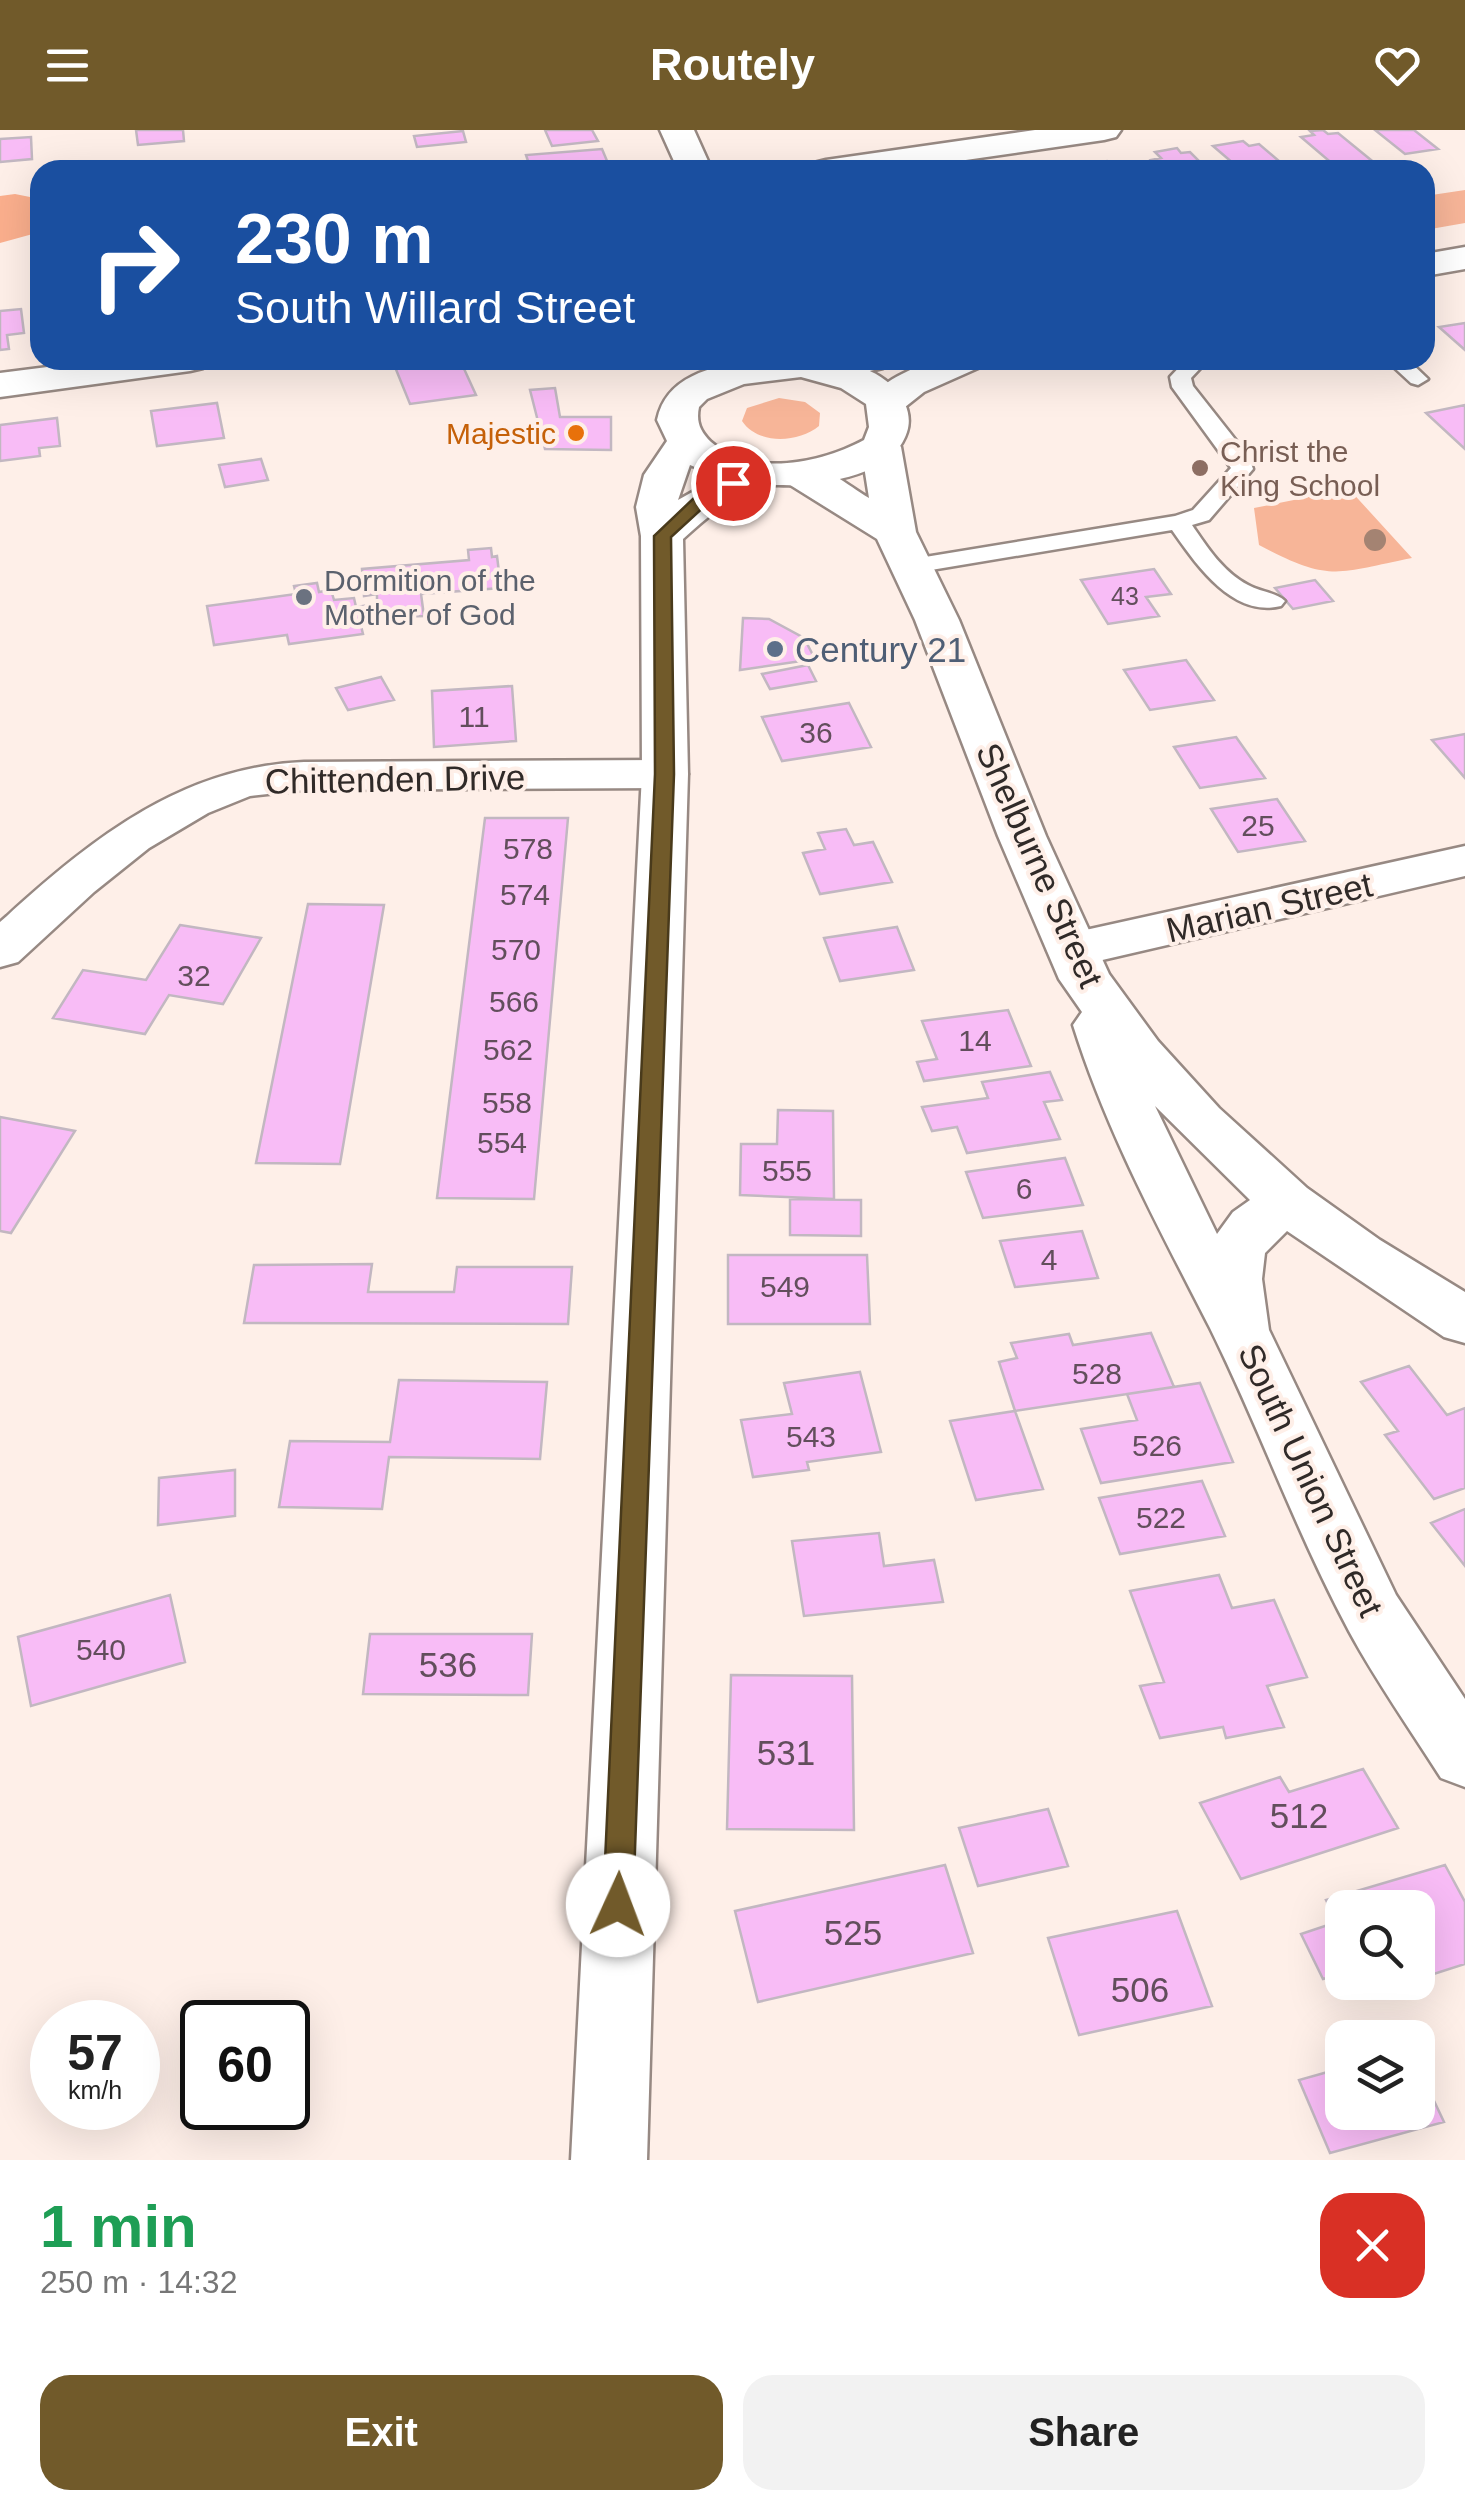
<!DOCTYPE html>
<meta charset="utf-8">
<style>
:root{--surface:#fff;--page:#f2f2f2;--text:#222;--muted:#767676;--accent:#715a2a}
body{margin:0;font-family:Arial,sans-serif;background:var(--page);color:var(--text);height:100vh;display:flex;flex-direction:column;font-size:38px;white-space:nowrap}
*{box-sizing:border-box;margin:0}
p{font-size:32px;color:var(--muted)}
.icon{flex:none;width:55px;height:55px;fill:none;stroke:currentColor;stroke-width:2;stroke-linecap:round;stroke-linejoin:round}
.map{position:relative;height:2030px;overflow:hidden}
.side{display:flex;flex-direction:column;background:var(--surface);flex:1}
.side>*{flex:none}
.hud{position:absolute;left:30px;top:30px;width:1405px;height:210px;border-radius:30px;box-shadow:0 10px 40px #0002;background:#1a4fa0;color:#fff;overflow:hidden}
.controls{position:absolute;left:1325px;top:1760px;display:grid;gap:20px}
.controls a{display:grid;place-items:center;width:110px;height:110px;border-radius:20px;background:var(--surface);box-shadow:0 10px 40px #0002;font-size:50px}
.speed{position:absolute;left:30px;top:1870px;display:flex;gap:20px;font-size:50px;font-weight:700;text-align:center}
.speed>*{display:grid;place-content:center;width:130px;height:130px;border-radius:50%;background:var(--surface);box-shadow:0 10px 40px #0002;line-height:1}
.speed small{font-size:25px;font-weight:400}
.speed .limit{border:5px solid #111;border-radius:15px;background:#fff;color:#111}
.pin{position:absolute;display:grid;place-items:center;width:85px;height:85px;color:#fff;margin:-42px;border:5px solid #fff;border-radius:50%;box-shadow:0 2px 10px #0007}
.me{position:absolute;width:110px;margin:-55px;rotate:2deg;stroke-linejoin:round;filter:drop-shadow(0 0 8px #0008)}
.turn{display:flex;align-items:center;gap:35px;height:210px;padding:0 40px;font-size:45px}
.turn .icon{width:130px;height:130px;stroke-width:2.5}
.turn b{display:block;font-size:70px;line-height:85px}
.round{display:grid;place-items:center;flex:none;width:105px;height:105px;border-radius:30px;background:var(--page)}
.summary{display:flex;align-items:center;justify-content:space-between;height:170px;padding:0 40px}
h1{font-size:60px;font-weight:700;line-height:75px;color:#1e9e55}
.action{display:flex;gap:20px;margin-top:auto;padding:20px 40px}
.action a{flex:1;height:115px;border-radius:30px;background:var(--accent);color:#fff;font-size:40px;font-weight:700;line-height:115px;text-align:center}
.action a+a{background:var(--page);color:var(--text)}
header{display:flex;justify-content:space-between;align-items:center;height:130px;padding:0 40px;background:var(--accent);color:#fff;font-size:45px;font-weight:700}
.map>svg:first-child{display:block}
.green{fill:#f7b598}
.forest{fill:#fbaf8d}
.building{fill:#f8bcf6;stroke:#c2b7c1;stroke-width:2.5}
.lines{fill:none;stroke-linecap:round;stroke-linejoin:round}
.service-casing{stroke:#978983;stroke-width:5}
.minor-casing{stroke:#978983;stroke-width:5}
.tertiary-casing{stroke:#978983;stroke-width:5}
.secondary-casing{stroke:#978983;stroke-width:5}
.primary-casing{stroke:#978983;stroke-width:5}
.service{fill:#fff;fill-rule:evenodd}
.minor{fill:#fff;fill-rule:evenodd}
.tertiary{fill:#fff;fill-rule:evenodd}
.secondary{fill:#fff;fill-rule:evenodd}
.primary{fill:#fff;fill-rule:evenodd}
.tree{fill:#a48372}
.route{fill:#715a2a;stroke:#493a1b;stroke-width:2.5}
.food-dot{fill:#e8710a;stroke:#feefe8;stroke-width:4}
.education-dot{fill:#8d6e63;stroke:#feefe8;stroke-width:4}
.worship-dot{fill:#6b7280;stroke:#feefe8;stroke-width:4}
.service-dot{fill:#5c6f8a;stroke:#feefe8;stroke-width:4}
.labels{text-anchor:middle;dominant-baseline:central;stroke-width:8;stroke-linejoin:round;paint-order:stroke}
.far-number-label{font-size:25px;fill:#624e5c}
.far-food-label{font-size:30px;fill:#c56008;stroke:#feefe8;text-anchor:end}
.far-education-label{font-size:30px;fill:#785e54;stroke:#feefe8;text-anchor:start}
.far-worship-label{font-size:30px;fill:#5b616d;stroke:#feefe8;text-anchor:start}
.number-label{font-size:30px;fill:#624e5c}
.service-label{font-size:35px;fill:#4e5e75;stroke:#feefe8;text-anchor:start}
.street-label{font-size:35px;fill:#302a28;stroke:#feefe8}
.near-number-label{font-size:35px;fill:#624e5c}
</style>
<header><svg class="icon" aria-label="menu" viewBox="0 0 24 24"><path d="M4 6h16M4 12h16M4 18h16"/></svg>Routely<svg class="icon" aria-label="heart" viewBox="0 0 24 24"><path d="M12 20l-8-8c-3-5 5-10 8-4 3-6 11-1 8 4z"/></svg></header>
<div class="map">
<svg width="1465" height="2030" viewBox="0 0 1465 2030">
<rect width="100%" height="100%" fill="#feefe8"/>
<path class="green" d="M1465,60v33l-40,7v-34z
M779,268l26,4 15,11 -1,13c-21,17 -61,19 -77,-5l5,-13z
M1349,359l63,69c-76,15 -81,25 -153,-13l-5,-37z"/>
<path class="forest" d="M15,64l25,5v33l-40,11v-47z"/>
<path class="building" d="M136,0h47l1,11 -46,4z
M545,0h47l6,11 -46,5z
M1323,0l5,4 10,-1 33,27 -36,6 -34,-29 13,-2 -4,-4z
M1375,0h39l24,19 -33,5z
M463,1l3,11 -49,5 -3,-11z
M31,7l1,22 -32,3v-23z
M1243,11l6,5 10,-2 28,24 -46,2 -28,-24z
M1177,18l4,5 9,-1 18,18h-47l-10,-10 10,-2 -6,-6z
M602,19l8,19 -79,2 -5,-15z
M1107,31l9,9 -47,-3z
M21,179l3,24 -17,2 2,14 -9,1v-39z
M1465,193v27l-26,-23z
M442,230h18l16,35 -66,9 -15,-37z
M555,258l5,29h51v33l-66,-1 -15,-59z
M217,273l7,35 -67,8 -6,-35z
M1465,275v44l-39,-36z
M57,288l3,28 -21,2 1,8 -40,5v-36z
M261,329l7,21 -43,7 -6,-22z
M491,418l1,9 5,-1 4,32 -80,6 3,22 -65,2 4,16 -74,10 -2,-9 -73,10 -7,-39 89,-12 -2,-8 23,-3 2,9 12,-2 3,10 20,-2 2,9 21,-3v-10l-13,2 -2,-27 107,-9 -1,-10z
M1154,439l17,25 -25,3 13,19 -51,8 -27,-44z
M1315,450l18,21 -40,8 -18,-21z
M743,488l26,1 35,19 11,21 -75,11z
M1186,530l28,40 -64,10 -26,-40z
M808,535l8,16 -46,8 -8,-15z
M381,547l13,23 -46,10 -12,-22z
M512,556l4,55 -82,6 -2,-56z
M849,573l22,44 -89,14 -20,-44z
M1465,604v44l-33,-38z
M1236,607l29,41 -65,10 -26,-41z
M1277,669l28,42 -67,11 -27,-43z
M485,688h83l-34,381 -97,-1z
M846,699l8,16 19,-3 19,40 -72,12 -17,-41 22,-4 -7,-16z
M308,774l76,1 -44,259 -84,-1z
M180,795l81,13 -38,66 -54,-9 -24,39 -92,-16 30,-48 63,10z
M897,797l17,43 -74,11 -16,-43z
M1008,880l23,56 -107,15 -7,-19 20,-3 -15,-38z
M1050,942l12,28 -18,2 16,37 -93,14 -10,-26 -25,4 -10,-24 66,-9 -6,-16z
M778,980l55,1 1,88 -94,-4 1,-51h36z
M0,987l75,14 -64,102 -11,-2z
M1065,1028l18,47 -100,13 -17,-46z
M790,1069l71,1v36l-71,-1z
M1082,1101l16,47 -83,9 -15,-46z
M728,1125h139l3,69h-142z
M372,1134l-4,28h86l3,-25h115l-4,57 -324,-1 10,-58z
M1151,1203l23,54 -159,24 -16,-49 18,-4 -6,-15 58,-9 4,11z
M1409,1236l38,49 18,-7v80l-31,11 -49,-64 13,-4 -37,-49z
M860,1242l21,80 -74,10 2,8 -56,7 -12,-57 51,-6 -8,-31z
M399,1250l148,2 -7,77 -151,-2 -7,52 -103,-2 11,-66 100,1z
M1200,1253l33,79 -132,21 -20,-54 56,-9 -10,-26z
M1015,1281l28,78 -67,11 -26,-79z
M235,1340v46l-77,9 1,-47z
M1202,1351l23,55 -105,18 -21,-56z
M1465,1379v57l-34,-43z
M879,1403l5,33 50,-6 9,42 -139,14 -12,-75z
M1219,1445l13,33 42,-8 33,77 -40,9 17,41 -58,11 -3,-11 -63,11 -20,-52 24,-4 -34,-91z
M170,1465l15,67 -154,44 -13,-69z
M370,1504h162l-4,61 -165,-1z
M731,1545l121,1 2,154 -127,-1z
M1363,1639l35,59 -157,51 -41,-76 80,-26 9,15z
M1048,1679l20,57 -90,20 -19,-58z
M945,1735l28,88 -215,49 -23,-91z
M1445,1735l20,37v62l-47,15v-71h-76v66l-19,5 -22,-45 36,-12 -11,-22z
M1177,1781l35,95 -133,29 -31,-97z
M1363,1852h42l-36,12z
M1418,1937l26,55 -114,31 -31,-73 43,-12v44h76z"/>
<g class="lines">
<defs>
<path id="service" d="M1186,230h22l-17,18 2,8 56,71 4,12 -44,51 -17,5c15,22 31,47 56,60 12,7 27,7 37,16l-4,5c-49,12 -85,-42 -109,-76l-259,43 -8,-2 -4,-5 4,-5 8,-2 262,-43 18,-6 38,-42 -59,-81 -2,-10z
M1386,230h22l20,19 -10,6 -7,-2z"/>
<path id="minor" d="M1035,0h86l-5,7 -12,3 -208,30h-87l5,-7 12,-3z
M1465,117v22l-40,7v-22z
M819,230h70l-6,8 -58,13 -14,-3 -5,-8 5,-8z
M933,230h51l-6,8 -54,24 -24,19 -14,4 -14,-4 -5,-8c15,-23 41,-32 66,-43z
M665,630l17,4 6,10 -6,10 -17,4 -361,2 -54,6 -42,17 -59,35 -55,44 -76,70 -18,5v-45l7,-6c87,-79 176,-149 297,-154z
M1465,716v30l-393,91 -18,-5 -7,-12 7,-12 18,-5z"/>
<path id="tertiary" d="M103,230h106l-6,8 -13,3 -190,26v-24z"/>
<path id="secondary" d="M881,305l14,4 6,8 15,85 43,88 87,216 63,138 49,67 61,67 88,80 73,52 85,52v51l-21,-6 -157,-106 -22,22 -3,26 7,51 127,265 69,104v88l-24,-9c-31,-49 -65,-97 -92,-147 -53,-99 -90,-204 -139,-303 -51,-100 -103,-195 -137,-303l9,-13 -23,-33 -61,-143 -83,-216 -38,-81 -90,-56 -6,-9 6,-9c30,-7 57,18 82,33l-8,-51 6,-8zM1155,976l95,94 -17,12 -16,22z"/>
<path id="primary" d="M660,0h34l18,40h-34z
M750,230c46,0 111,-9 146,30 10,11 16,27 11,42 -13,41 -72,50 -110,53 -10,1 -22,-1 -31,1 -32,7 -60,32 -83,53l5,235 -41,1386h-76l71,-1386 -1,-238 -5,-29 8,-32 23,-34 -10,-21c9,-44 54,-53 93,-60zM801,247l40,11 25,16 3,23 -5,13c-43,23 -112,38 -153,2 -11,-11 -15,-20 -12,-35l8,-8 37,-15zM690,335l29,12 -41,23z"/>
</defs>
<use href="#service" class="service-casing"/>
<use href="#minor" class="minor-casing"/>
<use href="#tertiary" class="tertiary-casing"/>
<use href="#secondary" class="secondary-casing"/>
<use href="#primary" class="primary-casing"/>
<use href="#service" class="service"/>
<use href="#minor" class="minor"/>
<use href="#tertiary" class="tertiary"/>
<use href="#secondary" class="secondary"/>
<use href="#primary" class="primary"/>
</g>
<circle class="tree" cx="1375" cy="410" r="11"/>
<path class="route" d="M727,349l14,4 -34,21 -36,33 3,237 -41,1131 -5,10 -10,4 -10,-4 -5,-10 52,-1131 -1,-238 41,-39z"/>
<circle class="food-dot" cx="576" cy="303" r="10"/>
<circle class="education-dot" cx="1200" cy="338" r="10"/>
<circle class="worship-dot" cx="304" cy="467" r="10"/>
<circle class="service-dot" cx="775" cy="519" r="10"/>
<g class="labels">
<g class="far-number-label">
<text x="1125" y="466">43</text>
</g>
<g class="far-food-label">
<text x="556" y="303">Majestic</text>
</g>
<g class="far-education-label">
<text x="1220" y="321">Christ the<tspan x="1220" dy="34">King School</tspan></text>
</g>
<g class="far-worship-label">
<text x="324" y="450">Dormition of the<tspan x="324" dy="34">Mother of God</tspan></text>
</g>
<g class="number-label">
<text x="474" y="586">11</text>
<text x="816" y="602">36</text>
<text x="1258" y="695">25</text>
<text x="528" y="718">578</text>
<text x="525" y="764">574</text>
<text x="516" y="819">570</text>
<text x="194" y="845">32</text>
<text x="514" y="871">566</text>
<text x="975" y="910">14</text>
<text x="508" y="919">562</text>
<text x="507" y="972">558</text>
<text x="502" y="1012">554</text>
<text x="787" y="1040">555</text>
<text x="1024" y="1058">6</text>
<text x="1049" y="1129">4</text>
<text x="785" y="1156">549</text>
<text x="1097" y="1243">528</text>
<text x="811" y="1306">543</text>
<text x="1157" y="1315">526</text>
<text x="1161" y="1387">522</text>
<text x="101" y="1519">540</text>
</g>
<g class="service-label">
<text x="795" y="519">Century 21</text>
</g>
<g class="street-label">
<text transform="translate(395 649) rotate(-1)">Chittenden Drive</text>
<text transform="translate(1040 735) rotate(66)">Shelburne Street</text>
<text transform="translate(1269 777) rotate(-13)">Marian Street</text>
<text transform="translate(1311 1350) rotate(65)">South Union Street</text>
</g>
<g class="near-number-label">
<text x="448" y="1534">536</text>
<text x="786" y="1622">531</text>
<text x="1299" y="1685">512</text>
<text x="853" y="1802">525</text>
<text x="1140" y="1859">506</text>
</g>
</g>
</svg>
<div class="controls">
<a><svg class="icon" aria-label="search" viewBox="0 0 24 24"><circle cx="10" cy="10" r="6"/><path d="M15 15l6 6"/></svg></a>
<a><svg class="icon" aria-label="layers" viewBox="0 0 24 24"><path d="M12 4l9 5-9 5-9-5zM3 14l9 5 9-5"/></svg></a>
</div>
<div class="speed"><div>57<small>km/h</small></div><div class="limit">60</div></div>
<div class="pin" style="left:733px;top:353px;background:#d93025"><svg class="icon" aria-label="arrive" viewBox="0 0 24 24"><path d="M6 21V4h12l-3 4 3 4H6"/></svg></div>
<svg class="me" style="left:618px;top:1775px" viewBox="-20 -20 40 40"><circle r="19" fill="#fff"/><path d="M0-13L10 11 0 6-10 11z" fill="#715a2a"/></svg>
<div class="hud">
<div class="turn"><svg class="icon" aria-label="right" viewBox="0 0 24 24"><path d="M7 20v-9h11M14 6l5 5-5 5"/></svg><div><b>230 m</b>South Willard Street</div></div>
</div>
</div>
<section class="side">
<div class="summary"><div><h1>1 min</h1><p>250 m · 14:32</p></div><a class="round" style="background:#d93025;color:#fff"><svg class="icon" aria-label="close" viewBox="0 0 24 24"><path d="M6 6l12 12M18 6L6 18"/></svg></a></div>
<div class="action"><a>Exit</a><a>Share</a></div>
</section>
